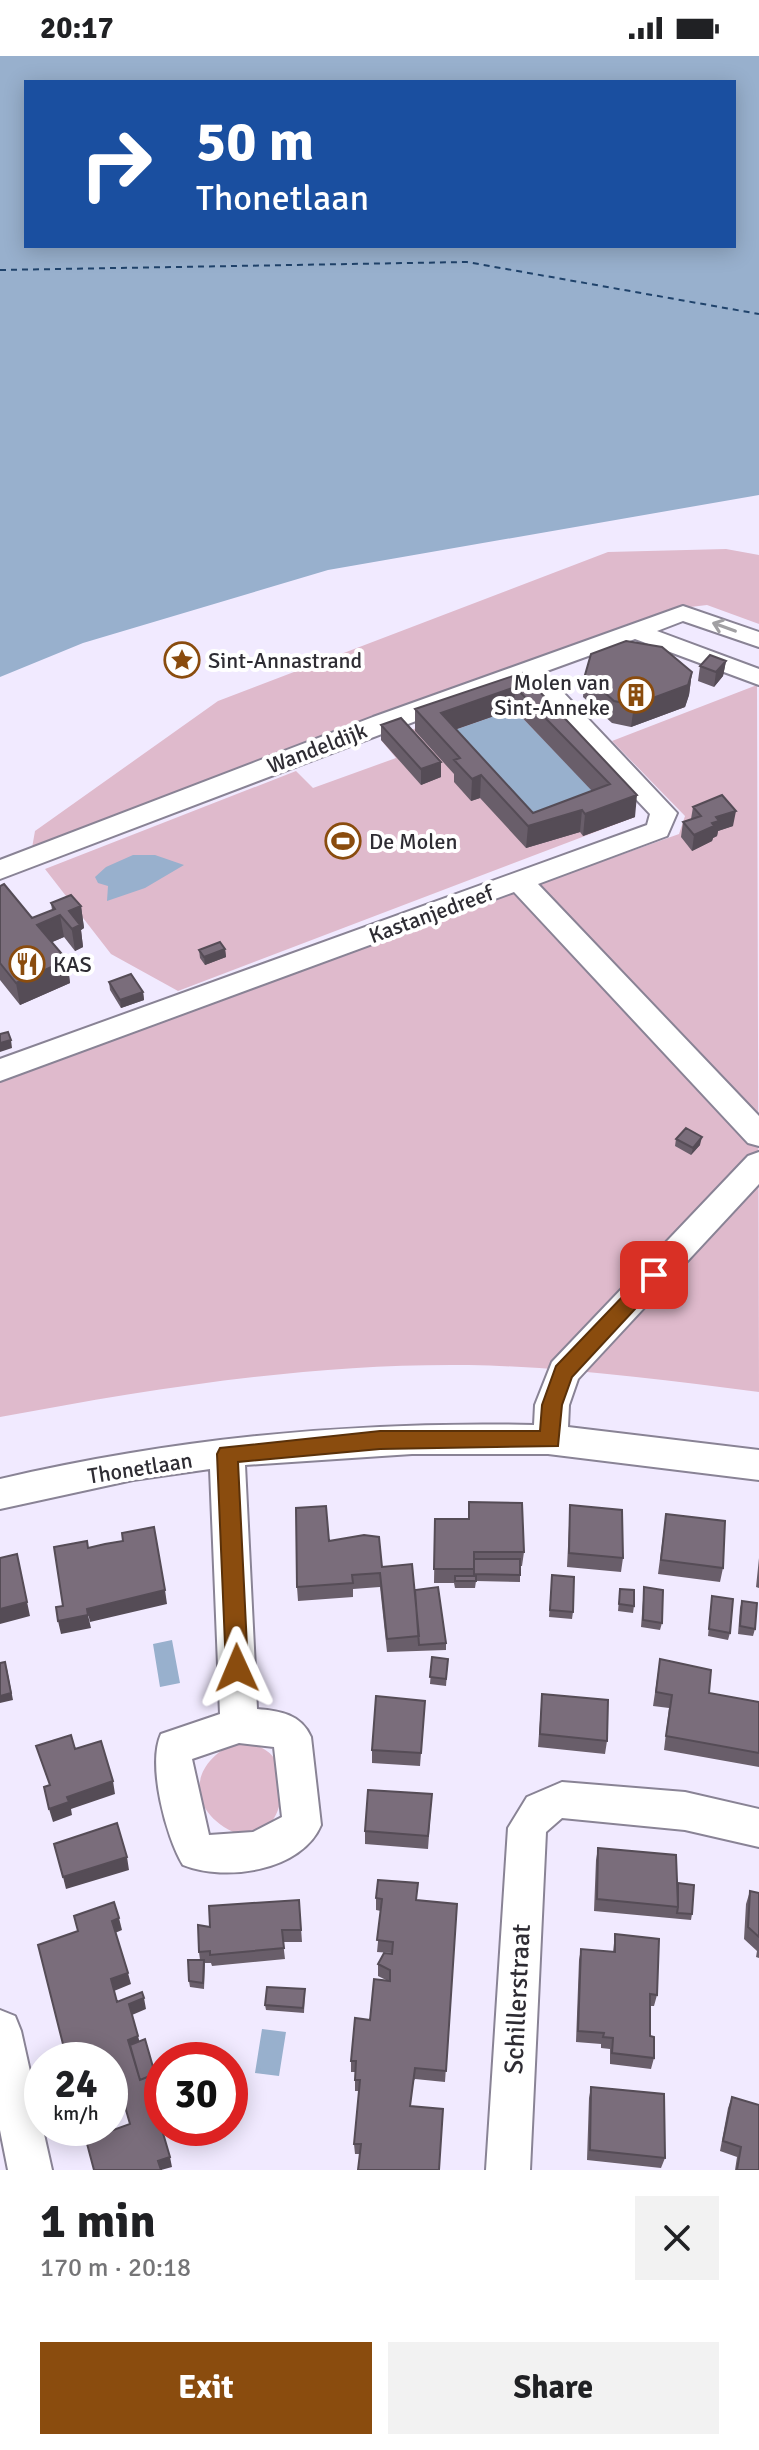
<!DOCTYPE html>
<meta charset="utf-8">
<style>
:root{--surface:#fff;--page:#f2f2f2;--text:#202124;--muted:#757577;--accent:#8a4c0e}
body{margin:0;font-family:Signika,sans-serif;background:var(--page);color:var(--text);height:100vh;display:flex;flex-direction:column;font-size:30px;white-space:nowrap}
*{box-sizing:border-box;margin:0}
p{font-size:26px;color:var(--muted)}
.icon{flex:none;width:44px;height:44px;fill:none;stroke:currentColor;stroke-width:2;stroke-linecap:round;stroke-linejoin:round}
.map{position:relative;height:2114px;overflow:hidden}
.sheet{display:flex;flex-direction:column;background:var(--surface);flex:1}
.sheet>*{flex:none}
.banner{position:absolute;left:24px;top:24px;width:712px;height:168px;border-radius:0px;box-shadow:0 4px 20px #0003;background:#1a4fa0;color:#fff;overflow:hidden}
.speed{position:absolute;left:24px;top:1986px;display:flex;gap:16px;font-size:40px;font-weight:700;text-align:center}
.speed>*{display:grid;place-content:center;width:104px;height:104px;border-radius:50%;background:var(--surface);box-shadow:0 4px 20px #0003;line-height:1}
.speed small{font-size:20px;font-weight:400}
.speed .limit{border:12px solid #d22;background:#fff;color:#111}
.pin{position:absolute;display:grid;place-items:center;width:68px;height:68px;color:#fff;margin:-34px;border-radius:16px;box-shadow:0 4px 12px #0006}
.me{position:absolute;width:88px;margin:-44px;rotate:359deg;stroke-linejoin:round;filter:drop-shadow(0 0 6px #0008)}
.turn{display:flex;align-items:center;gap:28px;height:168px;padding:0 40px;font-size:36px}
.turn .icon{width:104px;height:104px;stroke-width:2.5}
.turn b{display:block;font-size:56px;line-height:68px}
.round{display:grid;place-items:center;flex:none;width:84px;height:84px;border-radius:0px;background:var(--page)}
.headline{display:flex;align-items:center;justify-content:space-between;height:136px;padding:0 40px}
h1{font-size:48px;font-weight:800;line-height:60px}
.cta{display:flex;gap:16px;margin-top:auto;padding:16px 40px}
.cta a{flex:1;height:92px;border-radius:0px;background:var(--accent);color:#fff;font-size:32px;font-weight:800;line-height:92px;text-align:center}
.cta a+a{background:var(--page);color:var(--text)}
.status{display:flex;justify-content:space-between;align-items:center;height:56px;padding:0 40px;background:var(--surface);direction:ltr}
.status svg{height:22px;fill:currentColor}
.map>svg:first-child{display:block}
.green{fill:#dfbacc}
.water{fill:#98b0cd;fill-rule:evenodd}
.lines{fill:none;stroke-linecap:round;stroke-linejoin:round}
.ferry{stroke:#20436b;stroke-width:2;stroke-dasharray:6 5;stroke-linecap:butt}
.street-casing{stroke:#898395;stroke-width:4}
.street{fill:#fff;fill-rule:evenodd}
.wall{fill:#695e6a;fill-rule:evenodd}
.shaded-wall{fill:#554c56}
.building{fill:#7a6d7b;stroke:#554c56;stroke-width:2;fill-rule:evenodd}
.oneway{stroke:#a1a0a3}
.route{fill:#8a4c0e;stroke:#5a3109;stroke-width:2}
.labels{text-anchor:middle;dominant-baseline:central;stroke-width:8;stroke-linejoin:round;paint-order:stroke}
.poi-label{font-size:22px;fill:#2e2c33;stroke:#fff;text-anchor:start}
.street-label{font-size:22px;fill:#2e2c33;stroke:#fff}
.near-street-label{font-size:26px;fill:#2e2c33;stroke:#fff}
</style>
<div class="status"><b>20:17</b><svg viewBox="0 0 49 12"><path d="M0 12V9h3v3zM5 12V6h3v6zM10 12V3h3v9zM15 12V0h3v12zM26 1h20v11H26zM47 4h2v5h-2z"/></svg></div>
<div class="map">
<svg width="759" height="2114" viewBox="0 0 759 2114">
<rect width="100%" height="100%" fill="#f1eaff"/>
<path class="green" d="M726,493l33,6v69l-52,-19 -25,3 -650,240 3,-17 183,-130 390,-149z
M757,629l2,707c-96,-12 -193,-25 -290,-27 -158,-2 -314,23 -469,52v-340l679,-243 6,-18 -73,-75z
M518,638l117,123 -457,174 -67,-37 -66,-85 251,-98 17,17 83,-30 -15,-18z
M239,1685c12,2 27,6 35,17 10,16 10,49 -2,63 -8,8 -19,11 -29,15 -56,-20 -59,-72 -4,-95z"/>
<path class="water" d="M0,0h759v439l-431,75 -245,73 -83,34zM734,26v164h-708v-164z
M514,653l94,98 -77,28 -91,-100z
M133,799h22l29,10 -39,23 -38,13 1,-15 -10,-3 -3,-6 11,-10z
M172,1584l8,43 -20,4 -7,-43z
M262,1973l24,3 -7,44 -24,-3z"/>
<g class="lines">
<path class="ferry" d="M0,214l467,-8 292,52"/>
<defs>
<path id="street" d="M683,550l76,26v15l-76,-26 -26,10 102,38v16l-124,-46 -91,33 133,141 -10,23 -129,48 221,232v30l-11,-3 -234,-251 -514,189v-22l647,-234 3,-11 -126,-134 -524,199v-19l373,-143z
M759,1096v32l-181,195 -9,26 -1,22 191,23v30l-211,-26h-136l-167,11 12,244c23,2 44,5 54,28l10,88c-19,46 -96,57 -138,40 -17,-28 -36,-100 -22,-131l59,-20 -10,-245 -77,11 -133,29v-30c176,-41 353,-58 534,-54l1,-20 17,-43 196,-206zM239,1687l35,4 8,70 -29,15 -44,3 -17,-76z
M562,1726l123,10 74,17v38l-74,-17 -123,-12 -16,14 -16,338h-44l22,-342 19,-31z
M0,1954l15,6 6,15 31,139h-44l-8,-40z"/>
</defs>
<use href="#street" class="street-casing"/>
<use href="#street" class="street"/>
</g>
<path class="wall" d="M726,605l-3,15 -9,11 -16,-6 2,-15z
M692,616l-3,23 -4,12 -54,20 -19,-4 -29,-26 2,-22z
M522,617l113,144 -52,19 -3,-4 -54,16 -46,-50 -9,3 -17,-19v-8l-39,-43v-22zM514,653l78,82 -59,22 -77,-84z
M381,669l60,37v15l-20,8 -40,-45z
M693,751l40,19 -15,5 -1,5 -4,2 -1,3 -20,10 -11,-14 2,-15 8,-3z
M0,830l32,32 20,-8 -1,-7 30,3 3,22 -3,2 2,17 -8,4 -11,-14 -12,5 15,18 3,23 -50,22 -20,-25z
M225,893l1,8 -21,8 -5,-7 -1,-8z
M109,926l34,10 1,8 -23,8 -11,-18z
M676,1083l24,6 -9,10 -16,-9z
M469,1446l55,50 -2,14h-2v16l-44,-1 -1,7h-20l-1,-5h-20l1,-64h33z
M570,1449l53,53 -2,14 -54,-5z
M666,1458l57,54 -3,14 -62,-8z
M329,1485l53,26 33,23 31,53v7l-59,2 -7,-65 -27,2v8l-55,4 -1,-14z
M759,1502v30l-3,-1z
M552,1519l21,37 -1,7 -23,-2z
M644,1531l18,36 -2,7 -19,-3z
M620,1533l14,17 -1,7 -15,-2z
M712,1540l18,37 -2,7 -20,-4z
M742,1545l13,28 -2,7 -15,-2 2,-26z
M432,1601l16,2 -2,27 -16,-2z
M660,1603l49,34 50,9v65l-95,-17 5,-42 -16,-2z
M542,1638l65,47 -2,13 -67,-7z
M425,1645l-5,65 -48,-3v-13z
M432,1738l-4,55 -63,-5v-13z
M598,1792l79,37 15,29 -1,6 -97,-9 2,-51z
M750,1835l9,2v65l-3,-1 1,-6 -13,-12 2,-35z
M376,1842l81,6 -12,178 -30,-3 -55,75h-5l-1,-10 5,-53h-4v-19h-4v-11l37,-80 -10,-5v-12l14,-11 -15,-1 4,-41 -5,-1z
M299,1844l3,42h-19l2,17 -73,7 -1,-3h-6l-1,26 -14,-2 -1,-6 11,-21 -1,-8z
M615,1878l42,61 -3,11h-4v30l4,22 -3,11 -41,-5v-15l-9,-1v-4l-25,-2 3,-82 2,-11 32,3z
M305,1933l-1,24 -38,-3 -1,-5z
M591,2031l74,71 -4,10 -74,-8 2,-62z
M732,2041l27,73h-24l2,-13 -17,-6 8,-43z"/>
<path class="shaded-wall" d="M726,605l-3,15 -9,11 2,-15z
M692,616l-3,23 -4,12 -54,20 3,-22z
M515,631l-1,22 -74,26 1,-22z
M441,706v15l-20,8v-16z
M481,719l-1,23 -9,3 1,-22z
M637,739l-2,22 -52,19 2,-22z
M582,754l-2,22 -54,16 2,-22z
M736,755l-3,15 -15,5 -1,5 -4,2 -1,3 -20,10 2,-16 22,-18z
M81,850l3,22 -3,2 2,17 -8,4 -6,-40z
M60,859l4,22 -23,10 -4,-22z
M225,893l1,8 -21,8 -1,-8z
M67,904l3,23 -50,22 -4,-22z
M143,936l1,8 -23,8 -1,-8z
M11,984l1,8 -12,4v-9z
M702,1081l-2,8 -9,10 2,-7z
M20,1512l10,48 -30,8v-15z
M165,1534l2,14 -77,18 -3,-13z
M88,1559l3,13 -30,6 -3,-13z
M7,1613l6,31 -13,3v-7z
M113,1725l2,13 -44,15 1,6 -19,7 -4,-13 18,-12z
M127,1801l2,13 -63,19 -3,-12z
M119,1862l3,12 -7,3 -3,-12z
M128,1917l3,11 -17,7 -3,-12z
M144,1942l2,11 -14,6 -3,-11z
M138,1980l3,11 -10,4 -3,-11z
M120,2033l3,10 -13,5v-12z
M170,2101l2,10 -11,3 -3,-9z"/>
<path class="building" d="M626,585l36,6 30,25 -4,13 -54,20 -20,-4 -29,-26 6,-21z
M710,599l16,6 -10,11 -16,-6z
M522,617l115,122 -52,19 -3,-4 -54,16 -47,-51 -9,4 -18,-19 6,-2 -45,-49zM515,631l95,97 -77,29 -92,-100z
M401,662l40,44 -20,7 -40,-44z
M722,739l14,16 -20,6 3,4 -7,2 2,3 -20,9 -11,-13 18,-6 -8,-9z
M4,828l28,34 23,-9 -4,-6 20,-8 10,11 -12,5 11,14 -8,4 -12,-14 -23,10 30,35 -51,23 -16,-20v-77z
M220,886l5,7 -21,8 -5,-7z
M131,918l12,18 -23,8 -11,-18z
M8,976l3,8 -11,3v-9z
M686,1072l16,9 -9,11 -17,-9z
M469,1446l53,1 2,49h-50v17h-40l1,-50h34z
M570,1449l52,5 1,48 -54,-5z
M326,1450l3,35 35,-6 15,2 3,30 30,-3 7,72 -32,3 -7,-66 -28,2 1,8 -56,4 -1,-79z
M666,1458l59,7 -2,47 -62,-8z
M154,1471l11,63 -78,19 1,6 -30,6 -2,-14 7,-1 -9,-59 33,-6 1,7 17,-4 18,-3 -1,-8z
M17,1498l10,48 -27,7v-51z
M474,1503h46v16l-46,-1z
M552,1519l22,2 -1,35 -23,-2z
M455,1520h21v5h-21z
M438,1531l8,56 -27,2 -4,-55z
M644,1531l19,3 -1,33 -19,-3z
M620,1533l14,1v16l-15,-2z
M712,1540l21,3 -3,34 -21,-4z
M742,1545l15,2 -2,26 -15,-3z
M432,1601l16,2 -2,20 -16,-2z
M660,1603l51,11 -2,23 50,9v51l-93,-17 6,-41 -16,-3z
M5,1606l6,31 -11,3v-33z
M542,1638l66,6 -1,41 -67,-7z
M376,1640l49,5 -4,52 -49,-3z
M71,1679l4,14 26,-8 12,40 -46,16 2,5 -20,7 -5,-22 6,-2 -14,-39z
M368,1734l64,4 -4,42 -63,-5z
M117,1767l10,34 -64,20 -9,-33z
M598,1792l78,7 2,52 -81,-8z
M378,1824l40,3 -2,17 41,4 -11,167 -31,-3 -5,38 33,3 -4,61h-81l3,-26h-7l6,-64h-5l1,-19h-5l4,-43 15,2 4,-41 16,2v-11l-12,-6 6,-11 8,1 1,-12 -16,-2 5,-41 -6,-1z
M678,1827l16,2 -2,29 -15,-1 1,-6z
M750,1835l9,2v44l-11,-10z
M299,1844l2,30h-19l2,18 -74,7v-4l-11,1 -1,-27 12,2 -1,-21z
M114,1846l5,16 -7,3 16,52 -17,6 6,23 25,-10 2,6 -15,6 9,32 -10,4 12,40 21,-8 1,2v19l-2,1 2,6v14l-4,2 12,41 -12,4 3,9h-67l-8,-30 44,-16 -10,-35 -10,3v-32h-43l-29,-115 40,-14 -4,-15z
M615,1878l44,5 -2,56 -7,-1v42l4,1v21l-42,-5 1,-15 -10,-1 1,-4 -26,-2 3,-82 34,3z
M188,1904h16l-1,23 -14,-2z
M267,1931l38,2 -2,19 -38,-3z
M145,1983l10,35 -15,6 -10,-35z
M591,2031l73,7 1,64 -75,-8z
M732,2041l27,8v65h-22l4,-23 -18,-6z"/>
<defs><path id="oneway-shaft" d="M-6 0H5M1.5-3L5.5 0L1.5 3" fill="none" stroke-width="1.6" stroke-linecap="round" stroke-linejoin="round" transform="scale(2)"/></defs>
<use class="oneway" href="#oneway-shaft" transform="translate(724 571) rotate(-160)"/>
<path class="route" d="M654,1211l10,8 -3,6 -89,96 -10,28 -4,41 -178,3 -142,13 10,206 -3,7 -8,3 -8,-3 -3,-7 -9,-214 3,-6 160,-17h160l2,-26 14,-39 92,-96z"/>
<defs>
<symbol id="sight-ring" viewBox="-11 -11 22 22"><circle r="9.5" fill="#fff" stroke="#8a4c0e" stroke-width="1.5"/><path d="M0-6L1.8-2.2L6-1.7L2.9 1.2L3.7 5.4L0 3.3L-3.7 5.4L-2.9 1.2L-6-1.7L-1.8-2.2Z" fill="#8a4c0e"/></symbol>
<symbol id="building-ring" viewBox="-11 -11 22 22"><circle r="9.5" fill="#fff" stroke="#8a4c0e" stroke-width="1.5"/><path d="M-4-6H4V6H1V3H-1V6H-4ZM-2.5-4.3h1.7v1.8h-1.7ZM.8-4.3h1.7v1.8H.8ZM-2.5-1h1.7V.8h-1.7ZM.8-1h1.7V.8H.8Z" fill="#8a4c0e"/></symbol>
<symbol id="stadium-ring" viewBox="-11 -11 22 22"><circle r="9.5" fill="#fff" stroke="#8a4c0e" stroke-width="1.5"/><path d="M0-5a6.5 5 0 1 0 0 10a6.5 5 0 1 0 0-10ZM-3.5-1.8h7v3.6h-7Z" fill="#8a4c0e"/></symbol>
<symbol id="restaurant-ring" viewBox="-11 -11 22 22"><circle r="9.5" fill="#fff" stroke="#8a4c0e" stroke-width="1.5"/><path d="M-5-6h1v4h1v-4h1v4h1v-4h1v5L-1.5 .5V6h-2V.5L-5-1ZM5-6V6H3V1.5H1.5Q1.5-4 5-6Z" fill="#8a4c0e"/></symbol>
</defs>
<g fill-rule="evenodd">
<use href="#sight-ring" x="162" y="584" width="40" height="40"/>
<use href="#building-ring" x="616" y="619" width="40" height="40"/>
<use href="#stadium-ring" x="323" y="765" width="40" height="40"/>
<use href="#restaurant-ring" x="7" y="888" width="40" height="40"/>
</g>
<g class="labels">
<g class="poi-label">
<text x="208" y="604">Sint-Annastrand</text>
<text x="610" y="626" text-anchor="end">Molen van<tspan x="610" dy="25">Sint-Anneke</tspan></text>
<text x="369" y="785">De Molen</text>
<text x="53" y="908">KAS</text>
</g>
<g class="street-label">
<text transform="translate(317 692) rotate(-21)">Wandeldijk</text>
<text transform="translate(431 858) rotate(-20)">Kastanjedreef</text>
<text transform="translate(140 1412) rotate(-9)">Thonetlaan</text>
</g>
<g class="near-street-label">
<text transform="translate(518 1943) rotate(-87)">Schillerstraat</text>
</g>
</g>
</svg>
<div class="speed"><div>24<small>km/h</small></div><div class="limit">30</div></div>
<div class="pin" style="left:654px;top:1219px;background:#d93025"><svg class="icon" aria-label="arrive" viewBox="0 0 24 24"><path d="M6 21V4h12l-3 4 3 4H6"/></svg></div>
<svg class="me" style="left:237px;top:1612px" viewBox="-20 -20 40 40"><path d="M0-17L14 15 0 8-14 15z" fill="#8a4c0e" stroke="#fff" stroke-width="4"/></svg>
<div class="banner">
<div class="turn"><svg class="icon" aria-label="right" viewBox="0 0 24 24"><path d="M7 20v-9h11M14 6l5 5-5 5"/></svg><div><b>50 m</b>Thonetlaan</div></div>
</div>
</div>
<section class="sheet">
<div class="headline"><div><h1>1 min</h1><p>170 m · 20:18</p></div><a class="round"><svg class="icon" aria-label="close" viewBox="0 0 24 24"><path d="M6 6l12 12M18 6L6 18"/></svg></a></div>
<div class="cta"><a>Exit</a><a>Share</a></div>
</section>
